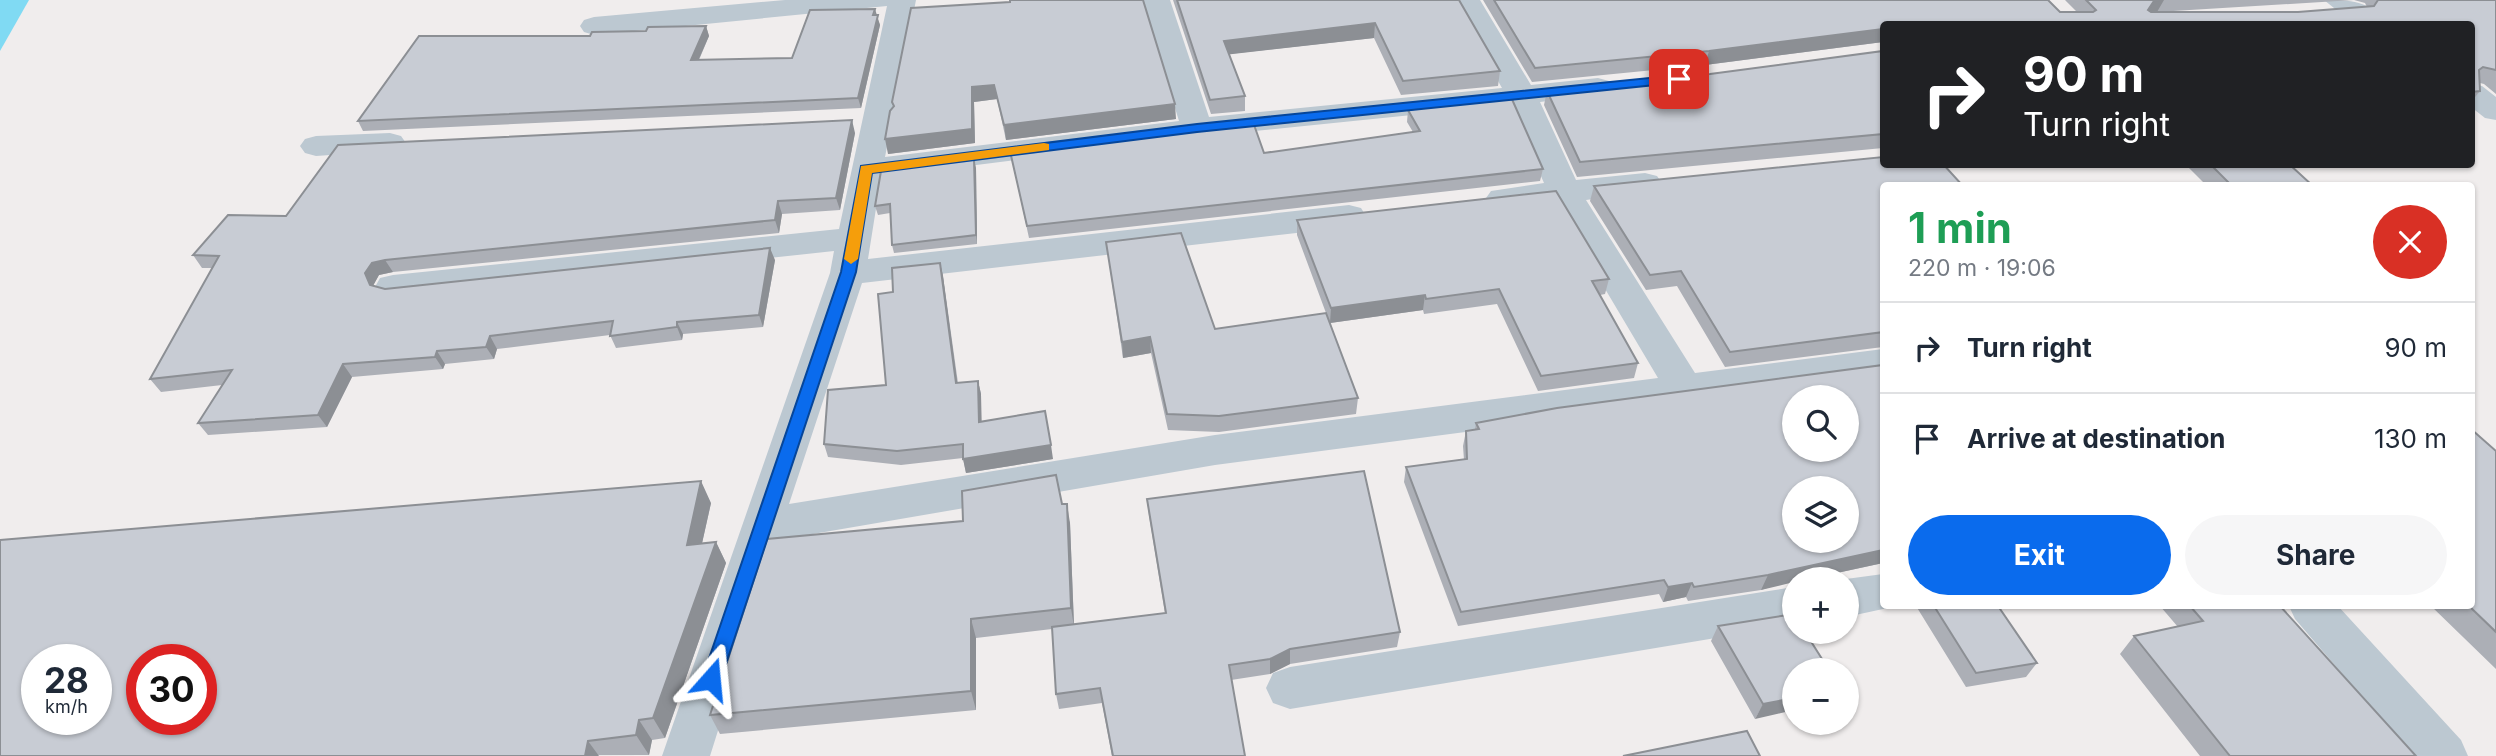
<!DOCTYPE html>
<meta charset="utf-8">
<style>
:root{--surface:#fff;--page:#f6f6f7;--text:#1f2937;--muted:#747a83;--line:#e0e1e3;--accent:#0a6bed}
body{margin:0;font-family:Inter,sans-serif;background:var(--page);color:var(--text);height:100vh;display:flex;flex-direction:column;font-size:26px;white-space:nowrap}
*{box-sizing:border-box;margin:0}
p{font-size:23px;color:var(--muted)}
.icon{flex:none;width:38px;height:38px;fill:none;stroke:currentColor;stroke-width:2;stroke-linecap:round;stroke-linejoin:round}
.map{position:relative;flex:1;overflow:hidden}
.side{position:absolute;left:1880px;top:182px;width:595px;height:427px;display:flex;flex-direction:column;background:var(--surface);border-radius:7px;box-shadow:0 2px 5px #0004}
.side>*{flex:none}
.hud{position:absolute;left:1880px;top:21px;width:595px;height:147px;border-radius:7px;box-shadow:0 2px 5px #0004;background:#202124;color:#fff;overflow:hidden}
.buttons{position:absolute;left:1782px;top:385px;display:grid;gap:14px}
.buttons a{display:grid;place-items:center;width:77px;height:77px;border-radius:50%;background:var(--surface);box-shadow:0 2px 5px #0004;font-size:35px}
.speed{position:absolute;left:21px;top:644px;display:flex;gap:14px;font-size:35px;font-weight:700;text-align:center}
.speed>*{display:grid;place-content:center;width:91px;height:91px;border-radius:50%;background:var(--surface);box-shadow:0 2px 5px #0004;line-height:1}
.speed small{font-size:18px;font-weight:400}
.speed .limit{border:10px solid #d22;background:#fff;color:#111}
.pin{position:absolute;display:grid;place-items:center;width:60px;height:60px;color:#fff;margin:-30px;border-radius:14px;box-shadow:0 4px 10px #0006}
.me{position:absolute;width:77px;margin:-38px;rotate:18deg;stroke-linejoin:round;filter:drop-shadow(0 0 5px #0008)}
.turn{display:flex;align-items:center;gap:24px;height:147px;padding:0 28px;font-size:32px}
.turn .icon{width:91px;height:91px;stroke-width:2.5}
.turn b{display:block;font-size:49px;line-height:60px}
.round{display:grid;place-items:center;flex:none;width:74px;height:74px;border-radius:37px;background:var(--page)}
.summary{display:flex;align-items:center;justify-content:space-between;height:119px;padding:0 28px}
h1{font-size:42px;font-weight:700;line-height:52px;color:#1e9e55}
.primary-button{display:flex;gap:14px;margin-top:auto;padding:14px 28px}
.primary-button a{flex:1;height:80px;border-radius:42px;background:var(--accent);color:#fff;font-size:28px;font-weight:700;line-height:80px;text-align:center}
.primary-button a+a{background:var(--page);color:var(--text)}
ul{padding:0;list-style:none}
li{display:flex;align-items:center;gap:21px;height:91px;padding:0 28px;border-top:2px solid var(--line)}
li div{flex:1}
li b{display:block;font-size:26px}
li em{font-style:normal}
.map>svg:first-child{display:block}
.water{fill:#80daf3}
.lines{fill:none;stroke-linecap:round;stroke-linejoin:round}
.street{fill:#bcc8d1;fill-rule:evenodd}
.wall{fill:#acafb6;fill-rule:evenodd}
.shaded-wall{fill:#8c8f94}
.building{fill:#c8ccd4;stroke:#8c8f94;stroke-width:2;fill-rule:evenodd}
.route{fill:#0a6bed;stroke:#06469a;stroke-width:2}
.slow{fill:#f59e0b}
</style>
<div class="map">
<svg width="2496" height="756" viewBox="0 0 2496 756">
<rect width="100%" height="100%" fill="#f0eded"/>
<path class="water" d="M0,0h29l-29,51z"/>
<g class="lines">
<path class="street" d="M785,0h131l-31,157 294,-36 -37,-121h28l39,117 293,-29 -50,-88h28l51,85 67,-7 11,3 4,6 -4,6 -69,9 36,78 69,-7 12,3 5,7 -5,7 -71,10 109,173 188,-24v28l-668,88 -437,75 -68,216h-48l168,-483 4,-22 -441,48 -13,-3 -5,-9 5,-9 13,-3 446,-46 48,-223 -293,29 -10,-3 -4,-6 4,-6 10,-3zM1510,105l34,78 -53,8 -5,7 5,7 12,4 51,-6 104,175 -443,57 -426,69 73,-221 487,-56 12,-3 5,-8 -5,-8 -12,-3 -481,54 13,-82 316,-40z
M2324,0c26,0 46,0 62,24h-32z
M2471,84l11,2 14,11v23l-11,-2 -14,-11z
M390,133l11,3 5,7 -5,7 -85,6 -11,-3 -5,-7 5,-7 11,-3z
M1883,574v32h14l-51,11v-38z
M1794,587v38l-504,84 -17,-6 -7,-15 7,-15 17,-6z
M2289,606h49l123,134 7,16h-55l-118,-137z"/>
</g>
<path class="wall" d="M1173,0h286l41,71 -2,15 -97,9 -27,-57 -145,16 16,42v15l-34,3z
M1483,0h565l12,12h17l-12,-12h431v94l-12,-10 -4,-1v8l-9,11v-78h-588v18l-178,23 -173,17zM2354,0l11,3 2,4 -69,5h-141z
M911,8l265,111 -170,21 -9,-41 -23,3 1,41 -87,11 6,-47 -2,-5z
M876,15l4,10 -19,83 -498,23 -5,-10 232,-85 116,-10 3,10 -10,24 93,-2z
M1883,51v97l-306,29 -33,-72 3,-14 163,-17z
M1414,107l129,62 -3,12 -511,57 -19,-87 254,2 149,-21 -6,-10 1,-12 5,-1z
M855,133l-15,77 -58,4 -3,19 -386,39 -14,3 -6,10 12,4 390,-29 -12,67 -80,7 -1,6 -66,8 -6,-13 -113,14 -3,10 -49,5 -2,5 -91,8 -25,50 -119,8 -10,-12 24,-38 -61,7 -11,-13 62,-111h-10l-9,-13 93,-39z
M2185,164h104l24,22h-106z
M976,168l1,76 -83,9 -2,-8 -2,-32 -12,2 -3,-9z
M1594,186h289v161l-158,20 -48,-81 -31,4 -56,-89z
M1297,220l312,59 -4,15 -5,1 38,68 -4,15 -96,13 -41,-87 -73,10 -1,-4 -93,13 28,75 -2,16 -137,18 -51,-2 -17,-77 -28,5 -17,-116 109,87 111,-16 -29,-78z
M940,263l3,13 15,107 20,-2 3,13v28l72,37 -87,14 -3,-15 -62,7 -73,-8 -4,-13 62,-59 7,-93z
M1883,365v198l-74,16h-15l-33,11 -73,11 -2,-4 -23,5 -4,-8 -201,32 -54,-144 2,-15 58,-7 -1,-14 3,-15 9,-2 1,-6z
M2496,451v218l-65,-63h40z
M1147,499l253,133 -3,15 -107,17 -20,10 -39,6 14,76h-133l-10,-53 -43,6 -3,-15 -4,-65 -76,9v72l-256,24 -10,-19 253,-194 99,-17 8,19 4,101 91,-11 -16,-97z
M711,503l-9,40 14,-1 10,21 -61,175 -13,2 -3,15 -649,1z
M1916,606h82l39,57 -11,14 -60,10z
M2160,606h120l136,150h-216l-80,-102 14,-18 44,-9z
M1718,626l87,6 -50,87 -44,-78z"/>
<path class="shaded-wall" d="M2159,0h5l-7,12 -11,3 2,-5 6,-9z
M875,9l5,16 -19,83 -3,-10z
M1375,23l-1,15 -150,17v-14z
M706,26l3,10 -15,34 -3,-10z
M1883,29v13l-178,23 4,-14z
M994,85l3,14 -23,3 1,41 -87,11 -3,-15 87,-52z
M1175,104l1,15 -170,21 -2,-15z
M852,120l3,13 -15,77 -4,-12z
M974,159l2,9 1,76 -1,-9z
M778,201l4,13 -3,19 -4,-13z
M770,248l5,12 -12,67 -4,-12z
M385,260l8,12 -14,3 -6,11 -3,-1 -5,-12 7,-10z
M940,263l3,13 16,120 -3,-13z
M1425,295l-2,15 -93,13 1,-15z
M677,322l6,12 -1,6 -5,-13z
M490,336l7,13 -3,10 -8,-12z
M1150,337l1,16 -28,5 -1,-16z
M437,351l8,13 -2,5 -8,-12z
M343,364l9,13 -25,50 -9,-12z
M978,381l3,13 1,41 -3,-13z
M1051,445l2,14 -87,14 -3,-14z
M701,481l10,22 -14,63 -10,-21z
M1067,504l3,19 4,104 -3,-19z
M716,542l10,21 -61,175 -12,-20z
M1883,550v13l-74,16h-15v3l-33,8 7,-15z
M1692,583l-6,14 -23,5 5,-15z
M971,619l5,19v72l-5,-19z
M1290,649v15l-20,10v-15z
M1794,698v12l-39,9 8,-15z
M639,720l13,20 -3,15 -13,-20z
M588,741l11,15h-14z"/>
<path class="building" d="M1010,0h133l32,104 -171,21 -10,-40 -22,2v42l-87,10 5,-28 4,-5 -2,-4 19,-94 99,-6z
M1177,0h282l41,71 -97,10 -28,-58 -151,18 21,55 -35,4z
M1494,0h554l12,12h33l3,-2 -10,-10h73l-5,1 -6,9 3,2h147l76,-6 4,-6h118v70l-13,-3 -4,3 1,21 -9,1v-68h-588v5l-174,22 -174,17z
M875,9l-2,6h5l-20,83 -500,23 61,-85h171l2,-4 54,-1 2,-4 58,-1 -15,34 101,-2 18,-48z
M1883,51v83l-303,28 -33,-71 163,-17z
M1511,97l32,72 -516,57 -17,-75 243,-29 11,31 156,-22 -12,-21 7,-1 -1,-2z
M852,120l-16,78 -58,3 -3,19 -390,40 -13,3 -7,10 5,12 15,4 385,-41 -11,67 -82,7v5l-67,9 3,-15 -123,15 -4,11 -49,4 -2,6 -92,7 -25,51 -120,8 34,-53 -82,9 69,-123 -26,-1 35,-40 58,1 52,-71z
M1883,157v7h60l20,22h-80v146l-153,20 -49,-81 -31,4 -56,-89z
M974,159l2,76 -84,10 -2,-41 -15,2 6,-35z
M2210,164h79l24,22h-65l-1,-1 -15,1z
M1556,191l53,88 -17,2 46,82 -97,13 -42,-87 -73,10 -1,-4 -94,13 -34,-88z
M1181,233l34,96 111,-16 32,85 -139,18 -52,-2 -17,-77 -28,5 -16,-100z
M940,263l16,120 22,-2 1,41 66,-11 6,34 -88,14v-15l-66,7 -73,-7 4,-54 58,-5 -8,-91 15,-2 -1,-24z
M1883,365v185l-115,25 -74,12 -2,-4 -24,4 -4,-7 -203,32 -55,-145 61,-8 -1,-28 13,-2 -3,-6 81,-15zM1794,397h52v53h-52zM1794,488h52v53h-52z
M2471,429l25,22v181l-27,-26h2z
M1364,471l36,161 -110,17 -20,10 -41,6 16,91h-132l-13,-68 -44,6 -4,-67 114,-14 -19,-114z
M1056,475l6,29h5l4,104 -100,11v72l-261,24 57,-176 196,-18 -1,-30z
M701,481l-14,64 29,-3 -63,176 -14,2 -3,15 -48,6 -3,15h-585v-216zM37,660h59v59h-59zM142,660h59v59h-59z
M1934,606h64l39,57 -61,10z
M2190,606h90l136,150h-186l-96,-120 69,-15z
M1794,614v18h11l24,38h-35v28l-31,6 -45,-78z
M1747,731l13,25h-137z"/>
<path class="route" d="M1679,75l5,1v6l-487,50 -325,41 -16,99 -135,407 -3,6 -7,3 -7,-3 -2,-6 139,-407 20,-106 336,-42z"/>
<path class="slow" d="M1044,143l5,1v6l-177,23 -14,86 -7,5 -7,-5 17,-93z"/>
</svg>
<div class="buttons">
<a><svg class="icon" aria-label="search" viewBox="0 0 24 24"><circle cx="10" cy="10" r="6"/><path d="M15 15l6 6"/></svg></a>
<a><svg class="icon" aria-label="layers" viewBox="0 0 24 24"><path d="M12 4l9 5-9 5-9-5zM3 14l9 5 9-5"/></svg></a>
<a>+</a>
<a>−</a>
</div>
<div class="speed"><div>28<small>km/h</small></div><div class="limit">30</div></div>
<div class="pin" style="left:1679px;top:79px;background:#d93025"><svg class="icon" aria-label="arrive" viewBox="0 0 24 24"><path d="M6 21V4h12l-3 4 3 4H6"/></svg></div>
<svg class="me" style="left:711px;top:679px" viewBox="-20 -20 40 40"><path d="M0-17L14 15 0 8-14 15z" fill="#0a6bed" stroke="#fff" stroke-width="4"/></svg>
<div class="hud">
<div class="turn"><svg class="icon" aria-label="right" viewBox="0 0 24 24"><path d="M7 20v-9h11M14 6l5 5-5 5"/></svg><div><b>90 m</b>Turn right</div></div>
</div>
<section class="side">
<div class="summary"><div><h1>1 min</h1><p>220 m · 19:06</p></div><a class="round" style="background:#d93025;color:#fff"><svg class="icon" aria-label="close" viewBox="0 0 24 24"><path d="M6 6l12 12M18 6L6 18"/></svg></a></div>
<ul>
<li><svg class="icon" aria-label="right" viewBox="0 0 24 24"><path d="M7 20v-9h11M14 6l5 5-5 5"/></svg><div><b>Turn right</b></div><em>90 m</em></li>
<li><svg class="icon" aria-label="arrive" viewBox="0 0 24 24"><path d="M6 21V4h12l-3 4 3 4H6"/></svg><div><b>Arrive at destination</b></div><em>130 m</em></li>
</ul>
<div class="primary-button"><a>Exit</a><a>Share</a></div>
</section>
</div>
